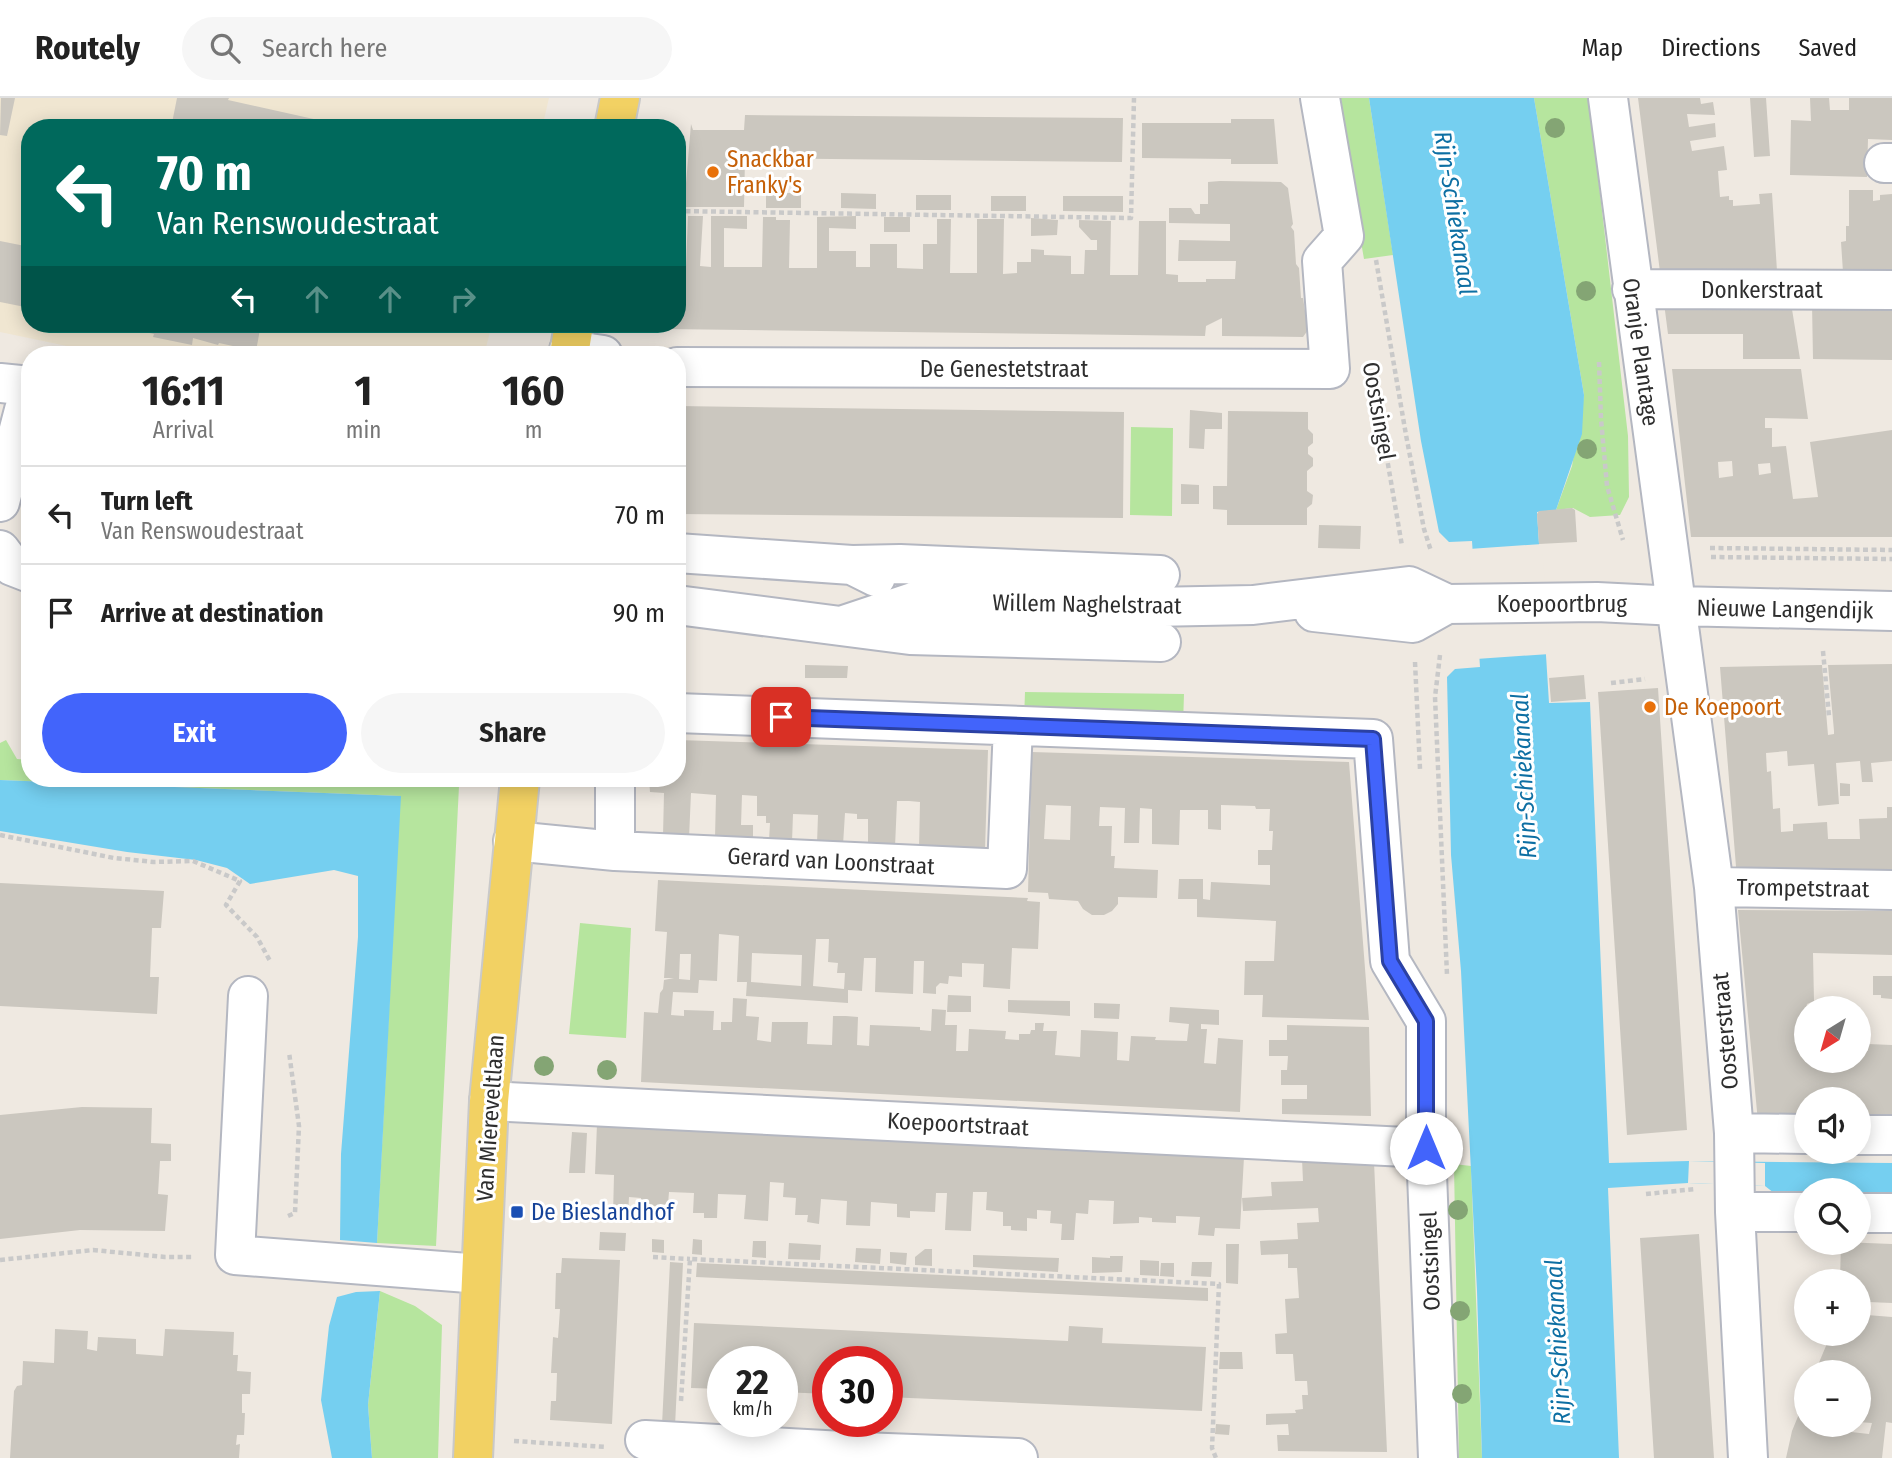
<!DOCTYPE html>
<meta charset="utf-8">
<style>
:root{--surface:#fff;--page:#f6f6f6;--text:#222;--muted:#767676;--line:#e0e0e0;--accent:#4264fb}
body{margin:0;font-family:"Fira Sans Condensed",sans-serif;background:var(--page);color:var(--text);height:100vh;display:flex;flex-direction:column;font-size:26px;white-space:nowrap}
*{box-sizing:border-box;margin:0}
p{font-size:23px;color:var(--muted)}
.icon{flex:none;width:38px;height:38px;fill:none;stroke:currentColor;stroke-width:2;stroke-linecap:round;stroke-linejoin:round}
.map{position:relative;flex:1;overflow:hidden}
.side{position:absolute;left:21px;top:248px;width:665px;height:441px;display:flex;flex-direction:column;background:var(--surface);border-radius:28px;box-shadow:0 4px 18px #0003}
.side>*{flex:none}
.guide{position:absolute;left:21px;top:21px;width:665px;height:214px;border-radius:28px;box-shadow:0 4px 18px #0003;background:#00695c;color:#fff;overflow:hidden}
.needle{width:46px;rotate:217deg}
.controls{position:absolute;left:1794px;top:898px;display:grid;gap:14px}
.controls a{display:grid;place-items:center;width:77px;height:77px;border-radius:50%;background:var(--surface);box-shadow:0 4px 18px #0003;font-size:35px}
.speed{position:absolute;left:707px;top:1248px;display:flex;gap:14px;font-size:35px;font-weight:700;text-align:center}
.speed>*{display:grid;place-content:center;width:91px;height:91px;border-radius:50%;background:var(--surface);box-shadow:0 4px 18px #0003;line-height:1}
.speed small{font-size:18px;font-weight:400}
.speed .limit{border:10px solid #d22;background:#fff;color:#111}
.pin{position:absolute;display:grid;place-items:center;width:60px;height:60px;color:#fff;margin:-30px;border-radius:14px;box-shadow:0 4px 10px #0006}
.me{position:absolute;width:77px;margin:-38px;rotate:0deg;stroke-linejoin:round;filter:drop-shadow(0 0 5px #0008)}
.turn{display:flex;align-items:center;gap:24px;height:147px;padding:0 21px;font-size:32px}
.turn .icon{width:91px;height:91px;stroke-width:2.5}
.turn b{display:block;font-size:49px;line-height:60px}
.lanes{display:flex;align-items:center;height:66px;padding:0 21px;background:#0003;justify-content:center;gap:35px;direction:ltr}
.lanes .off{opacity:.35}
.eta{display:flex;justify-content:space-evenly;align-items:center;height:119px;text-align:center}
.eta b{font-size:42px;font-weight:700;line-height:49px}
.primary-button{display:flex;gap:14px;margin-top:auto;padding:14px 21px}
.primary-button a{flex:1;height:80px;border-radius:42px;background:var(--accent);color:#fff;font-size:28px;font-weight:700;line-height:80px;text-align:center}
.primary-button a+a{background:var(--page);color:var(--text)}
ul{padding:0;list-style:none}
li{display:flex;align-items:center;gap:21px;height:98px;padding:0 21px;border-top:2px solid var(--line)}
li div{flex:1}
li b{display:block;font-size:26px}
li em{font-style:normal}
header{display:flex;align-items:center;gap:42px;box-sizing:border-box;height:98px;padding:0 35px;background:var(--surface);border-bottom:2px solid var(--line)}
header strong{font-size:33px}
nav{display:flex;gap:38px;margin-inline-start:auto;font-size:24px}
.search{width:490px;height:63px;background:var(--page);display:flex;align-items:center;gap:18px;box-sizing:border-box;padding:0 24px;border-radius:38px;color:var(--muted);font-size:26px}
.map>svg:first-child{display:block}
.education{fill:#f0e6d1}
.green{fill:#b6e59e}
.water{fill:#75cff0}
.pier{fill:#efe9e1}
.building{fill:#cbc7bf;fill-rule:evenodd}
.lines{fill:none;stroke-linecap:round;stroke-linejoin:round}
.minor-casing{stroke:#b4b7c1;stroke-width:42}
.major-casing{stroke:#c9c9c9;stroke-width:42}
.path{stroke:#c9c9c9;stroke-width:4.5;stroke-dasharray:5 3.5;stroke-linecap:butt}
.minor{stroke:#fff;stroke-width:38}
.major{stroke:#f2d163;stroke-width:38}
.tree{fill:#84a574}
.route-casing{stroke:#2b41a3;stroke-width:18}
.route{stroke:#4264fb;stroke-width:12}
.food-dot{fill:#e8710a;stroke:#fff;stroke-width:2.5}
.transit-dot{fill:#1a4fb4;stroke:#fff;stroke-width:2.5}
.labels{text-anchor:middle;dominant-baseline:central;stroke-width:6;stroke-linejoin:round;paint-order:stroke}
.food-label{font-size:23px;fill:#c56008;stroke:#fff;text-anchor:start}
.street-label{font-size:23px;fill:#2e2e2e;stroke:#fff}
.transit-label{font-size:23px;fill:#164399;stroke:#fff;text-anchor:start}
.water-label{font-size:24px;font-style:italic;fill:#0d6fa3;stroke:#fff}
</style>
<header>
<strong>Routely</strong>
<div class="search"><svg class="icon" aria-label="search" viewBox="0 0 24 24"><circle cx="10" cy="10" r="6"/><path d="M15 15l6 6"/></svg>Search here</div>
<nav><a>Map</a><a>Directions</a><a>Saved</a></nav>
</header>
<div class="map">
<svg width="1892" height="1360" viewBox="0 0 1892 1360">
<rect width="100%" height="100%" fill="#efe9e1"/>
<path class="education" d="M0,0h549l-7,30h-512v196h462l-8,31h-374l-110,-23z"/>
<path class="green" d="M1336,0h33l24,157 -29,4z
M1534,0h55l39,338 1,61 -9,18 -30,2 -17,-9 -17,2 16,-44 12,-71z
M1131,329l42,1 -1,88 -42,-1z
M1025,594l159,2 -1,31 -159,-5z
M6,642l11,19 13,1v19h302l127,7 -23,460 -59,-3 23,-447 -400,-16v-37z
M580,825l51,5 -5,110 -57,-4z
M1454,1066l17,2 11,292h-23z
M380,1193l35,15 27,19 -4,133h-66l-4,-53z"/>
<path class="water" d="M1369,0h165l50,297 -2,39 -26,76 -19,2 12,191 41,-1 19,461 80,-2 203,2v37l-33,-3 -1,-7h-52v4l-32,-1 -9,-7 -77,-3 -80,5 11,270h-137l-5,-167 -16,-320 -10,-116 -4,-178 8,-8 25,-2 -8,-126 -23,1 -10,-10 -18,-91z
M0,682l401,16 -24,447 -37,-3 1,-86 17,-217v-61l-24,-6 -84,14 -23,-16 -31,-8 -69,-8 -127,-21z
M380,1193l-12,114 4,53h-40l-11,-58 8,-74 8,-29 19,-5z"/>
<path class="pier" d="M1542,446l8,110 -74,5 -7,-110z
M1689,1063l76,2v23l-77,-3z"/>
<path class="building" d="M1,0h14l-8,38 -7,-1z
M177,0h52l-1,2 126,28h-183z
M1638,0h62l1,6 12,-2 2,13 -28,-1 2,13 26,-4 1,14 -26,4 2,10 32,-5 3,24 -9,1 2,26 9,-1v4h4v6l27,-2 -1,-10 13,-1 5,78 -117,1z
M1750,0h16l4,58 -16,1z
M1810,0h19l1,12h19v-12h43v42l-24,-1 -1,38 -77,-2 1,-55 20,1z
M745,17l378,3 -1,44 -377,-4 -1,49h-60l7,-83 2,6h51z
M1231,21h43l4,45h-47v-5l-89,-1v-35h89z
M1220,83l61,1 7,6 5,36 -2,3 3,4 2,33 3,4 2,30h2l5,32 -5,7 -81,-1v-18l-16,8 -1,10 -539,-7 -4,-5h15v-58h9l2,-50h15l-3,50 11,1v-51h36v13l-23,-1v39h38l1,-50h13v3h14l-1,48h28v-51l39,-1v13l-27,-1v23h27v16h14v-23h27v24l26,1v-25h14v-25h14l-1,54h27v-54h27l-1,55 14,-1v-11h14v-13l13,1v5l27,1v18h13l1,-24h12v-10h-6l-12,-13v-7l32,1 -1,54h28l1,-54h27v53l12,1v7h28v-3h29l1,-18h-58l1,-21 51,1v-17l-61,-1v-15h22l4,6h5v-10h8v-22z
M1849,92h24v11l7,-1v-5l12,-1v78h-49l-2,-30 5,-1v-15h3z
M766,95h35v15h-35z
M841,95l35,1v15l-35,-1z
M916,97h35v15h-35z
M991,98h35v15h-35z
M1063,98h60v16l-60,-1z
M884,119h26v15h-26z
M1031,120l27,2 -1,15 -26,1z
M0,143l30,6v61l-30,-6z
M1664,205h127l9,56h-57v-25h-75z
M1812,205h80v57l-79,-1z
M109,226h152l-5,27 -37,-8 -1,2 -25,-7 -1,7 -39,-8 1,-3z
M1672,271h129l7,50 -43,-1v10h7v19l14,-1 7,53 25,-2 -8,-55 82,-12v107h-201zM1732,363l1,15 -14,2 -1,-16zM1770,365l1,10 -12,2 -1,-11z
M677,308l447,6 -1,106 -446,-4z
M1190,312l32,3v16h-17l-1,20 -15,-1z
M1228,313l80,1v17l5,5v9l-5,4v7l5,4v8l-6,5v20l6,4 -1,9 -5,4v17h-80v-15l-14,-1v-23h14z
M1181,386l18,1v19h-18z
M1572,410l3,2 2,32 -38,2 -2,-30 2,-3z
M1319,427l42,1 -1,23 -42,-1z
M1892,566v97l-21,2 2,19h-11l-2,-21 -24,2 3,41 -21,2 -4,-42 -26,2 -1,-15 -21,2 1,19 4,-1 2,38 7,-1 1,24 12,-1v-7l34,-2 1,17h32l-1,-20 28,-1v-11h5v72h-155l-17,-212 102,-2 6,70 6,-1v-3l-6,-66z
M805,567l43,1 -1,12h-42z
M1584,577l2,24 -35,3 -2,-24z
M1658,590l29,442 -60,5 -29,-443z
M677,642l311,10 -3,101 -66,-2 1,-47 -11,-1h-12l-2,46 -27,-1v-27h-11v-5l-12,-1 -2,32 -26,-1 1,-29 -25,-1 -1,28 -23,-1 1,-18h-4v-7h-9v-20l-15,-1 -1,30h12v15l-38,-2 1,-43 -25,-2 -2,45 -26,-2 1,-43 -14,-1 -1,-13h28z
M1032,654l317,10 20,258 -107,-3 1,-22h-19l1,-34h29l2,-40 -79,-4v-18h-19l1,-20h24v20l7,1 1,-18 59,3v-20h-12v-15h14l1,-19h-4l1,-22h-14l-1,-3 -34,-1v25l-13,-1v-19h-28l-1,35 -27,-1v-35l-12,-1 -1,35h-15l1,-35 -25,-1 -1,19h13l-1,30h4l-1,12 44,2 -1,28 -39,-1v7l-6,7 -8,4h-12l-9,-6 -5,-8 -29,-2 -1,-6 -20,-1zM1046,707l25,1 -1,34 -26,-1z
M1840,685l10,1v12h-10z
M658,782l370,18 -1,3 13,1 -2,47 -26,-1 -2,41 -27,-2 1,-23 -22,-1v14l-13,-1 -1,8 -8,-1 -4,4v7l-13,-1 1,-32h-10l-1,33 -38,-2 1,-34h-12l-2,33 -14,-1v13l-102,-7 1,-14h-10l2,-46 -20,-2 -2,47 -18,-1 -1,13 -25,-1 -2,23 13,1v-6l30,1 -1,19h8v-8h11l1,-24 14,1 -1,17 13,1 -2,23 14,2 1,-20h36l-1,22 25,1 1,-29h13l12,1 -1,28 12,1 1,-21 50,2v3l11,1 1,-22 14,1 -1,15h12l-1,26h12l1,-22 37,2 -1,8 14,1v-6h11l1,-4h4v-7h9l-1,8h14l-2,24 25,2 1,-27 37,2 -1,28 12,1 2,-25 25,1 -1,3 32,1 2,-17 -20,-2 1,-15 49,3v15l-18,-1v5h6l-3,34 12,1 2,-26 25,2 -3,72 -599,-30 3,-70 14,1 2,-20 3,-4 1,-9 10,-2h-10l3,-46 -12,-1zM816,841h13l-1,23 10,1 -1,10h8l-1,16 -31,-3zM752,855l50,2 -1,31 -50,-4zM680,856h11l-1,26 -11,-1z
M0,785l164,8 -3,37h-9l-2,49h9l-2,37 -157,-8z
M1738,812l154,1v44l-79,-2 1,48 -7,3 -1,4v52h52v-9h10v-7l24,1v77l-34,3v-26h-52v23h-48z
M1873,878h19v23l-11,-1v-3h-8z
M948,897l23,1v16h-24z
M1008,902l62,1v15l-62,-4z
M1094,905l26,1 -1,15 -25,-1z
M1287,927l82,2 2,89 -89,-2v-15h25v-14h-26v-15h6l1,-14h-19v-16h18z
M82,1009l70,1 -1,35 20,1v17h-11l-2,33 10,1 -3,36 -85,-1 -80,9v-124z
M597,1026l647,33 -4,72 -25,-1 -1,8 -16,-1 2,-18 -24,-1v7l-24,-1v-4l-13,-1v6l-26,1 1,-23 -25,-1 -1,14 -12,-1 -2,27h-13l1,-16 -12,-1 1,-12 -14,-1v9l-10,-1v13l-16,-1v-4h-8v-14l-17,-2 1,-18h-14l-2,39 -26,-1 2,-37h-11l-1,19 -25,-1v7l-13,-1v-13l-26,-2 -1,24 -24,-1 1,-24 -26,-2 -2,25 -12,-2 1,-7h-13l1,-17 -13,-1 1,-14 -14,-1 -2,39 -24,-2 2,-24 -28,-1 -1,24h-13v-5h-11l1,-20 -25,-1 -2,24h-13l1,-10 -14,-1v-7l-12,-1 -1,18h-15l1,-40 -19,-1z
M572,1034l15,1 -2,40h-16z
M1302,1061l72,3 13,290 -109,-1 -1,-16h12l-1,-11 -22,1v-11l30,-1 -1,-3 8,-1 -1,-14h6l-1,-14h-12l-2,-27h-17l-1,-20 12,-1 -2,-34 14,-1 -2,-30h-9v-14l-27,1 -1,-14 38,-2 -1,-16 22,-1 -1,-14 -75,3 -1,-13 30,-2 -1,-14 32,-1z
M600,1134l26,1 -1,18 -26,-1z
M1699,1136l15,224h-60l-14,-220z
M652,1141l12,1v13l-12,-1z
M693,1141l9,1v15l-10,-1z
M753,1143h13v17l-14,-1z
M1841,1144l51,2v59l-24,-1 -1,13 25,2v106l-6,-1 -4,36h-96l6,-27 14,-34v27h46l-1,8 18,2 3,-11 -14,-1v-50h-43l16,-38h27v-53h-18z
M789,1145l32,2 -1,15 -32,-1z
M1226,1146h13l-1,40 -12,-1z
M856,1150l25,1 -1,15 -25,-2z
M925,1151h7v17l-17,-1v-8z
M890,1154l17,1 -1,12 -16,-2z
M973,1157l86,3 -1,14 -85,-5z
M1110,1158h13l-1,16 -30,1v-16l18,1z
M562,1160l58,2 -8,164 -62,-4 1,-19h5l1,-28h-6l2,-36 5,1 2,-29h-5l1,-36h5z
M1140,1162l19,1v15l-19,-1z
M670,1164l13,1 -8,163 -13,-1z
M1192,1164h20l-1,15 -20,-1z
M697,1165l511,25v13l-512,-24z
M1161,1165h13v14l-14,-1z
M694,1225l374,18 1,-15 34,2 -1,15 104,4 -4,64 -315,-14v-35h-59v32l-46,-2v-30h-59v27l-32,-1z
M55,1231l33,2 -1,18 10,2 1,-14 38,2v15l27,2 2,-27 69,3 -1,23h5l-1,16 14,1 -1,22h-8v19h3l-1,22h-7l-1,10 4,-1 -1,14h-229l4,-67 3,-5 5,-1 1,-24 31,2z
M1220,1254h22l1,17h-24z
M1216,1326l14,1 -1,10 -14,-1z"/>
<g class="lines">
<defs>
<path id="minor" d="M1608,0l106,789 20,246 1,79 13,246
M1884,65h8
M1632,191l260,1
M569,252l34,5
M677,269l653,2 -8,-108 22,-25 -24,-138
M0,285l30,3
M0,404l24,-92
M0,452l12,16 18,7
M677,455l175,12 24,12
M852,467l48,-1 260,11
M677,507l233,30 251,7
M1314,514l99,11 34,-19
M844,527l78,-26 178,9 153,-3 156,-19 38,18 150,-2 80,4 215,5
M677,615l696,26 17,222 36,60v127l12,310
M513,743l102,10 392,18 6,-143
M615,753v-72
M1714,789l178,3
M248,898l-13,259 246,19
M489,1003l937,47
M1734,1035l72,1
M1858,1037h34
M1735,1114h71
M1858,1115h34
M645,1342l216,12 157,6"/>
<path id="major" d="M614,30l6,-30
M569,257l5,-31
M473,1360l16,-357 31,-322"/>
</defs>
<use href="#minor" class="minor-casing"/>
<use href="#major" class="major-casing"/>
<path class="path" d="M677,113l454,7 3,-120
M1376,162l30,175 18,94 7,22
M1599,264l2,57 6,67 16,54
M1372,273l30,175
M1710,450l182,2
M1711,459l181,2
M1823,553l6,65
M1440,557l-5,42 12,278
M1415,564l5,107
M1611,585l34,-4
M0,737l114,23 40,4 39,-1 47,20 -14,24 31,32 13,24
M1646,1096l49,-5
M288,1118l7,-3 4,-87 -10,-74
M653,1159l37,2
M0,1162l93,-10 72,7h29
M681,1303l9,-142 529,25 -7,164 4,10
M514,1343l93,6"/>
<use href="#minor" class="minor"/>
<use href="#major" class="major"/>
</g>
<g class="tree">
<circle cx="1555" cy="30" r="10"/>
<circle cx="1586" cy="193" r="10"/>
<circle cx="1587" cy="351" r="10"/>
<circle cx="544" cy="968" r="10"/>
<circle cx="607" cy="972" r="10"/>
<circle cx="1458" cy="1112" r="10"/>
<circle cx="1460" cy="1213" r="10"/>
<circle cx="1462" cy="1296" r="10"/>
</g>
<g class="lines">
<defs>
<path id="route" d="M781,619l592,22 17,222 36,60v127"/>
</defs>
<use href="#route" class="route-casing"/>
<use href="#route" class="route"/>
</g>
<g class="food-dot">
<circle cx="713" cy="74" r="7"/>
<circle cx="1650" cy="609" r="7"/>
</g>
<rect class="transit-dot" x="510" y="1107" width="14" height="14" rx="3.5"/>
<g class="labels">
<g class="food-label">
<text x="727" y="61">Snackbar<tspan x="727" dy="26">Franky's</tspan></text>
<text x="1664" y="609">De Koepoort</text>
</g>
<g class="street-label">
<text x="1762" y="192">Donkerstraat</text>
<text transform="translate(1641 254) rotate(82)">Oranje Plantage</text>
<text x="1004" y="271">De Genestetstraat</text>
<text transform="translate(1379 313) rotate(80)">Oostsingel</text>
<text transform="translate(1087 506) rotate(1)">Willem Naghelstraat</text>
<text x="1562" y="506">Koepoortbrug</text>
<text transform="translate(1785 511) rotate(1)">Nieuwe Langendijk</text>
<text transform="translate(831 763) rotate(3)">Gerard van Loonstraat</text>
<text transform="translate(1803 790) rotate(1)">Trompetstraat</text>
<text transform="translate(1725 933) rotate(-95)">Oosterstraat</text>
<text transform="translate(490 1020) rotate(-86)">Van Miereveltlaan</text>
<text transform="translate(958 1026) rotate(3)">Koepoortstraat</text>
<text transform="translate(1430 1163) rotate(-92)">Oostsingel</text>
</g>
<g class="transit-label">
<text x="531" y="1114">De Bieslandhof</text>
</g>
<g class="water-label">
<text transform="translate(1455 115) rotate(81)">Rijn-Schiekanaal</text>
<text transform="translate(1524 678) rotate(-93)">Rijn-Schiekanaal</text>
<text transform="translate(1558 1244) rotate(-93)">Rijn-Schiekanaal</text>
</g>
</g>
</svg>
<div class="controls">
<a><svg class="needle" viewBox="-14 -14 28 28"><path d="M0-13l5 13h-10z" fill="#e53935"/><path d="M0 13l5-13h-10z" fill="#767676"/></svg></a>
<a><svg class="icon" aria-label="sound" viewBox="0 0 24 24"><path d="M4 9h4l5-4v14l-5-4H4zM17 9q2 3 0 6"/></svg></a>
<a><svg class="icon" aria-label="search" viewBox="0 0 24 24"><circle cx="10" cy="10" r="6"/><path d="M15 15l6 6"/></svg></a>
<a>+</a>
<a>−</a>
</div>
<div class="speed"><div>22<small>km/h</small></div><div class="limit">30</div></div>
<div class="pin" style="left:781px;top:619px;background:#d93025"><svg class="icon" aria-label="arrive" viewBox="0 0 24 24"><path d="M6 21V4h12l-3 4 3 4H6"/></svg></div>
<svg class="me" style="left:1426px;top:1050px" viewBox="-20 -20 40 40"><circle r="19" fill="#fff"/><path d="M0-13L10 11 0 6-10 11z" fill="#4264fb"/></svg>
<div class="guide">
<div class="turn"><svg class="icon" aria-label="left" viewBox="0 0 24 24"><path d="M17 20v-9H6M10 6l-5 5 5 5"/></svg><div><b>70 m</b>Van Renswoudestraat</div></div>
<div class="lanes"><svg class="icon" aria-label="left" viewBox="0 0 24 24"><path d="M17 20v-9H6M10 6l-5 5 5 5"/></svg><svg class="icon off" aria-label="ahead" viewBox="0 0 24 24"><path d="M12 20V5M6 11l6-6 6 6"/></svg><svg class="icon off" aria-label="ahead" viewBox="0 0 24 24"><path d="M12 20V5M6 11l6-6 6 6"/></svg><svg class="icon off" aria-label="right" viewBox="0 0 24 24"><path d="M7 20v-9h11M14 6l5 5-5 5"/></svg></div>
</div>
<section class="side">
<div class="eta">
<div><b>16:11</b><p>Arrival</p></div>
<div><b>1</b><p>min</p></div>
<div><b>160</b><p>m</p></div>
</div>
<ul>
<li><svg class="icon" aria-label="left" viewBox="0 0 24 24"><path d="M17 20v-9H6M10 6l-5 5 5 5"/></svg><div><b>Turn left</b><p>Van Renswoudestraat</p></div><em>70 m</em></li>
<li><svg class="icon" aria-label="arrive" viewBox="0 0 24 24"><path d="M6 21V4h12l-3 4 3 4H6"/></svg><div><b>Arrive at destination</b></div><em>90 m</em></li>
</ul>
<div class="primary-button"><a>Exit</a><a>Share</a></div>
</section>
</div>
